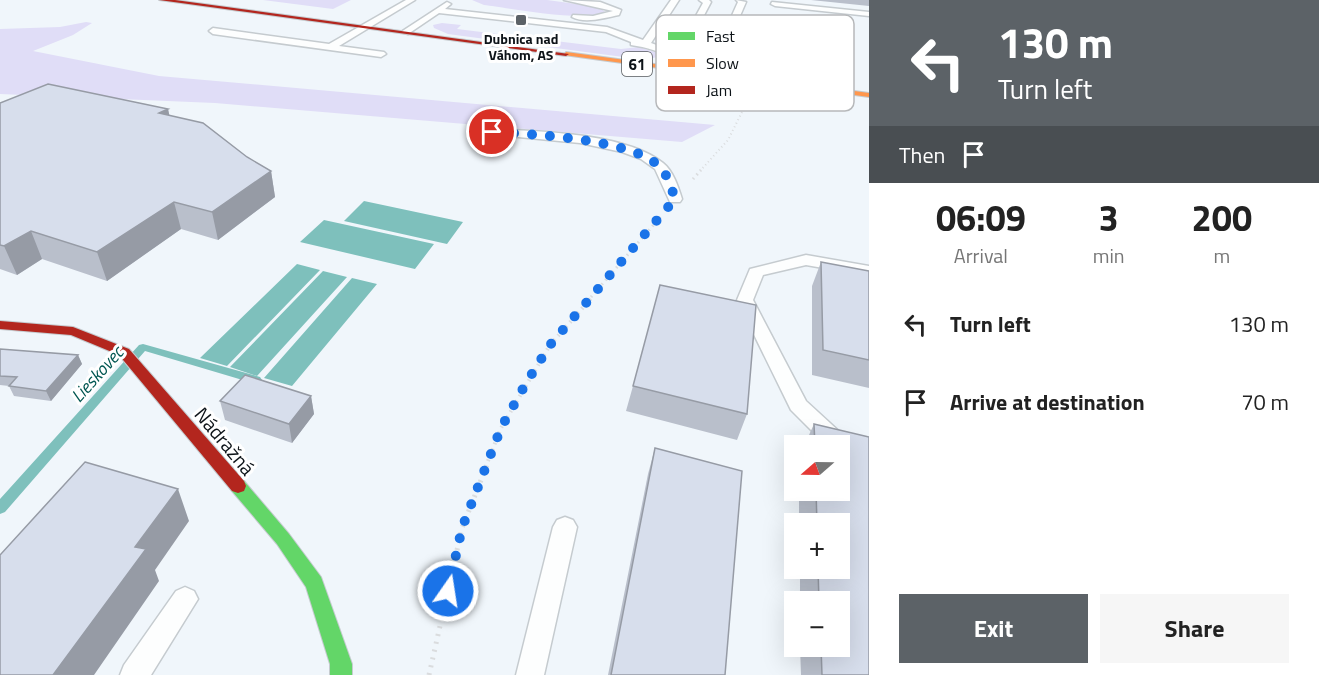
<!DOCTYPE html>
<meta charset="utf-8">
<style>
:root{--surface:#fff;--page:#f6f6f6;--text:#222;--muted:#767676;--accent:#5c6267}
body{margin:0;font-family:"Titillium Web",sans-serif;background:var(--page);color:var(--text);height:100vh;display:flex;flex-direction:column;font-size:22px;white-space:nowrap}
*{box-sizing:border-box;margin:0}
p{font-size:20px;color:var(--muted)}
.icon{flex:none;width:33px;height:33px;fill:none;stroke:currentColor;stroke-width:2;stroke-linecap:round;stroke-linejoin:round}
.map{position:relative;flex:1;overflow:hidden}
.side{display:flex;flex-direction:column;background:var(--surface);width:450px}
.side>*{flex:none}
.banner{background:#5c6267;color:#fff;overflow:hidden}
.needle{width:39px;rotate:250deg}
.buttons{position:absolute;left:784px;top:435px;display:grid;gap:12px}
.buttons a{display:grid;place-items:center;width:66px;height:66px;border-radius:0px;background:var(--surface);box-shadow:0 6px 24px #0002;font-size:30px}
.pin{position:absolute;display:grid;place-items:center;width:51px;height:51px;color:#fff;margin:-26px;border:3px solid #fff;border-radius:50%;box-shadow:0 2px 6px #0007}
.me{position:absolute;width:66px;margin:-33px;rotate:13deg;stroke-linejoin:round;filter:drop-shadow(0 0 4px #0008)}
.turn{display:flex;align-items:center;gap:21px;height:126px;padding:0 30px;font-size:27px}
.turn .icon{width:78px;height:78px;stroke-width:2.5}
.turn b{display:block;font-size:42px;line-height:51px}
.then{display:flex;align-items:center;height:57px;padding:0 30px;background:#0003;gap:12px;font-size:22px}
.eta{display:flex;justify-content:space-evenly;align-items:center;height:102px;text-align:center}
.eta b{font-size:36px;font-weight:700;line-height:42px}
.primary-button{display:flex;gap:12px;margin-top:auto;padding:12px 30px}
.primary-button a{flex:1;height:69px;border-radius:0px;background:var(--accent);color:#fff;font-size:24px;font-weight:700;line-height:69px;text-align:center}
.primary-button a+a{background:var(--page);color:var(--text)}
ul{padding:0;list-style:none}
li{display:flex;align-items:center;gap:18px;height:78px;padding:0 30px}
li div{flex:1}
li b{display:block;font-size:22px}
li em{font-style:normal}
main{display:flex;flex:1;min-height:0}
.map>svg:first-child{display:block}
.green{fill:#e0ddf7}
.water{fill:#7ec0bc}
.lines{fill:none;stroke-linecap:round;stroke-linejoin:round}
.stream{fill:#7ec0bc;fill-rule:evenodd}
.lane-casing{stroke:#c5cbcf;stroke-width:3}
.fast-casing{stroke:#c5cbcf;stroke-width:2}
.slow-casing{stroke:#c5cbcf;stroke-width:2}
.jam-casing{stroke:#c5cbcf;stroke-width:2}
.path-far4{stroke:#dadcde;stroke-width:1.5;stroke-dasharray:1 2;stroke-linecap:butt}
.path-far3{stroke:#dadcde;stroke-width:2;stroke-dasharray:1 3;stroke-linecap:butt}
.path-far2{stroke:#dadcde;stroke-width:3;stroke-dasharray:1.5 4;stroke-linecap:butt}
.path-far1{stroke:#dadcde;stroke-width:4;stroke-dasharray:1.5 4.5;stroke-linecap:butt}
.path{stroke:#dadcde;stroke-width:5;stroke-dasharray:2 6;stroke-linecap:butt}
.lane{fill:#fdfefe;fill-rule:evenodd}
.fast{fill:#63d668;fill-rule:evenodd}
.slow{fill:#ff974d;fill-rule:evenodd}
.jam{fill:#b3261e;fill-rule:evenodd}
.wall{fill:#b9bfcb}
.shaded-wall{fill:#969ba5}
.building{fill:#d7deec;stroke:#969ba5;stroke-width:1.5}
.route{stroke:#1a73e8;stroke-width:10;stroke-dasharray:0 18}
.poi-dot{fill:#5c6267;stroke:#fff;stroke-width:2}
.labels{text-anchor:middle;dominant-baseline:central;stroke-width:6;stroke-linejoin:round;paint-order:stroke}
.far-poi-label{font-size:14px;font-weight:bold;fill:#0d1318;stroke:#fff}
.shield{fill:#fff;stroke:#565a5d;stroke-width:1.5}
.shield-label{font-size:15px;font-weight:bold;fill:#0d1318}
.water-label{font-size:18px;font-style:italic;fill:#005651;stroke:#fff}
.near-street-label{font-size:20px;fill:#0d1318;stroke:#fff}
.key{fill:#fff;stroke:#b6b8ba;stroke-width:1.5}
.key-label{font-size:16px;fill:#0d1318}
</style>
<main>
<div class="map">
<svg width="869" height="675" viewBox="0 0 869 675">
<rect width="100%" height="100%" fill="#f0f6fb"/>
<path class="green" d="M263,0h88l-18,9z
M472,0h75l52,7 6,5c-20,11 -95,-4 -121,-7z
M86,22l6,1 -19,12 -40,16 126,25 556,49 -33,17 -467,-39 -215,-9v-65l60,-2z
M442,23l19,2 -4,4 164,20 18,-2 25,8 -11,3h-22l-183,-24 -14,-6 -1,-3z"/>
<path class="water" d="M364,201l99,21 -16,22 -103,-23z
M324,220l110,24 -19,25 -115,-27z
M297,264l23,6 -93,96 -27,-8z
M323,271l24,6 -90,99 -27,-9z
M352,278l25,6 -85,102 -28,-8z"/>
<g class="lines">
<path class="stream" d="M143,344l117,33 2,3 -6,4 -111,-33 -140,161 -5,2v-15l139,-154z"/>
<defs>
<path id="lane" d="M406,0h9l-76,46 45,6 2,2 -5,3 -168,-23 -4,-3 4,-3 116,16z
M564,0l36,2 21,8 -2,5c-15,3 -34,9 -47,2l1,-2 20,1 20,-5z
M671,0h8l-28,43 25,9 27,-49 -4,-3h10l2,2 -28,53 25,14 30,-67 -2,-2 10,2 -32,74c-12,2 -27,-12 -38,-17 -14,-7 -30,-12 -45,-14v-3l-25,-10 -167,-19 -31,21 -7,-2 46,-30 4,2 -6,5 162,18 36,13z
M772,2l97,10v4l-94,-10 -4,-2z
M492,129c46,2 134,4 171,34 10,8 15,23 19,36l-2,3h-10l-15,-33 -14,-10 -19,-7 -42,-9 -92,-9 -2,-2z
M806,255l63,11v10l-63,-11 -43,10 -10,25 53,101 36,33 27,6v16l-29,-6v-4h-13l-36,-36 -54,-110 13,-31z
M565,517l8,3 4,7 -33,148h-28l37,-148 4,-7z
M185,587l9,4 4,8 -47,76h-31l4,-10 52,-74z"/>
<path id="fast" d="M238,479l6,2 45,53 32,43 31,87v11h-22v-11l-24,-77 -29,-43 -45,-53 -2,-5 2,-5z"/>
<path id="slow" d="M566,52l303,41v4l-305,-42z"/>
<path id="jam" d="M159,0h16l394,54 -3,2z
M0,321l73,6 56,22 115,132 2,5 -2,5 -6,2 -6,-2 -113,-136 -48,-20 -71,-6z"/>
</defs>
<use href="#lane" class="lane-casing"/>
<use href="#fast" class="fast-casing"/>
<use href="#slow" class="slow-casing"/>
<use href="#jam" class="jam-casing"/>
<path class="path-far4" d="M761,59l9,-37"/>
<path class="path-far3" d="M700,171l28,-31 19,-38"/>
<path class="path-far2" d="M693,179l8,-9
M591,297l72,-83"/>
<path class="path-far1" d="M488,461l13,-33 49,-83 43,-49"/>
<path class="path" d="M429,675l33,-147 27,-68"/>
<use href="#lane" class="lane"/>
<use href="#fast" class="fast"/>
<use href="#slow" class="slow"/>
<use href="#jam" class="jam"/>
</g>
<path class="wall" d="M811,0h58v6z
M0,103l168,6 1,6 78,42 24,14 4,26 -57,43 -37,-11 -74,52 -65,-22 -25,16 -17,-6z
M821,262l48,9v117l-57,-13v-89z
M0,349l78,6 4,9 -31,37 -37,-5 -5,-10 -9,-1z
M633,386l114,28 -10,26 -111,-29z
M311,396l3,18 -22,29 -67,-23 -5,-19z
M814,424l55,13v238h-68l-1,-29h40v-44h-40v-34h40v-44h-41v-34h41v-44h-36z
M655,448l70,227h-117l40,-201z"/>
<path class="shaded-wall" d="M168,109l5,23 -14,-19z
M271,171l4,26 -57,43 -6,-28z
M174,202l7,27 -74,52 -10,-29z
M31,231l11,28 -25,16 -13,-29z
M78,355l4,9 -31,37 -5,-10z
M311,396l3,18 -22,29 -3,-19z
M178,489l11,32 -34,49 4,11 -65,94h-41l82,-128z"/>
<path class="building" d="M48,84l120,25 -9,4 44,10 44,34 24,14 -59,41 -38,-10 -77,50 -66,-21 -27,15 -4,-1v-142z
M821,262l48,9v89l-46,-10z
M660,285l96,20 -9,109 -114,-28z
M0,349l78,6 -32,36 -37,-5 8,-9 -17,-1z
M245,375l66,21 -22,28 -69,-23z
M814,424l55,13v238h-47l-1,-29h19v-44h-21l-1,-34h22v-44h-23l-1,-34h24v-44h-25z
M655,448l87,23 -17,204h-114z
M85,462l93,27 -43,58 11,2 -93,126h-53v-120z"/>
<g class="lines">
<path class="route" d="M448,591l14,-63 39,-100 24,-43 25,-40 125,-146c-4,-12 -7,-24 -16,-33 -28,-27 -128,-32 -167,-34"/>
</g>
<rect class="poi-dot" x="515" y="14" width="12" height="12" rx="3"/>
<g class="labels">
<g class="far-poi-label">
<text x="521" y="38">Dubnica nad<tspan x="521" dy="16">Váhom, AS</tspan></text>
</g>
<rect class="shield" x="622" y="52" width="30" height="24" rx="4.5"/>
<g class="shield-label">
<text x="637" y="64">61</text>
</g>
<g class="water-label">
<text transform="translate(97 374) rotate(-48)">Lieskovec</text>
</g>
<g class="near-street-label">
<text transform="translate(225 441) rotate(50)">Nádražná</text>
</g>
</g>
<rect x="656" y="15" width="198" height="96" rx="9" class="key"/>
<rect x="668" y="32" width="27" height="8" fill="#63d668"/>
<rect x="668" y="59" width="27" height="8" fill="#ff974d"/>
<rect x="668" y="86" width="27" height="8" fill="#b3261e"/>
<g class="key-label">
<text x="706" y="42">Fast</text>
<text x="706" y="69">Slow</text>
<text x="706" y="96">Jam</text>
</g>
</svg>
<div class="buttons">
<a><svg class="needle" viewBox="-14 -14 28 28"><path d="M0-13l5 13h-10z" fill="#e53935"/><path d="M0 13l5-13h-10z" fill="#767676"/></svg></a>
<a>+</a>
<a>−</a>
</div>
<div class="pin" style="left:492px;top:132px;background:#d93025"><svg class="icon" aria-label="arrive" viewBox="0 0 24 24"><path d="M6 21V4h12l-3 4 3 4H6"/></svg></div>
<svg class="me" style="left:448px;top:591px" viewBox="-20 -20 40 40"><circle r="17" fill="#1a73e8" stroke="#fff" stroke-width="3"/><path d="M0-11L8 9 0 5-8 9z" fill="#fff"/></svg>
</div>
<section class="side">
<div class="banner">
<div class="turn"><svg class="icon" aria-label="left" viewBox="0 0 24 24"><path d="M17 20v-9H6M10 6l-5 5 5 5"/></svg><div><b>130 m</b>Turn left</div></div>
<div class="then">Then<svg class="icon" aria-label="arrive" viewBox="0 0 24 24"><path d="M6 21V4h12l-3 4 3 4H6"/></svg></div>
</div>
<div class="eta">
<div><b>06:09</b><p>Arrival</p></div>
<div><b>3</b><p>min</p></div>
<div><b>200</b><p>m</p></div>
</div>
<ul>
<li><svg class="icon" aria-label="left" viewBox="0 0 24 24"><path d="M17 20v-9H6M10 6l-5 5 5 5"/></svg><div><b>Turn left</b></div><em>130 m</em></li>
<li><svg class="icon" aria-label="arrive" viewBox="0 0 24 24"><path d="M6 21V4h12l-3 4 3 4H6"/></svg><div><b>Arrive at destination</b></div><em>70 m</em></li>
</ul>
<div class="primary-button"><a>Exit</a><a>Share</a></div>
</section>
</main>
